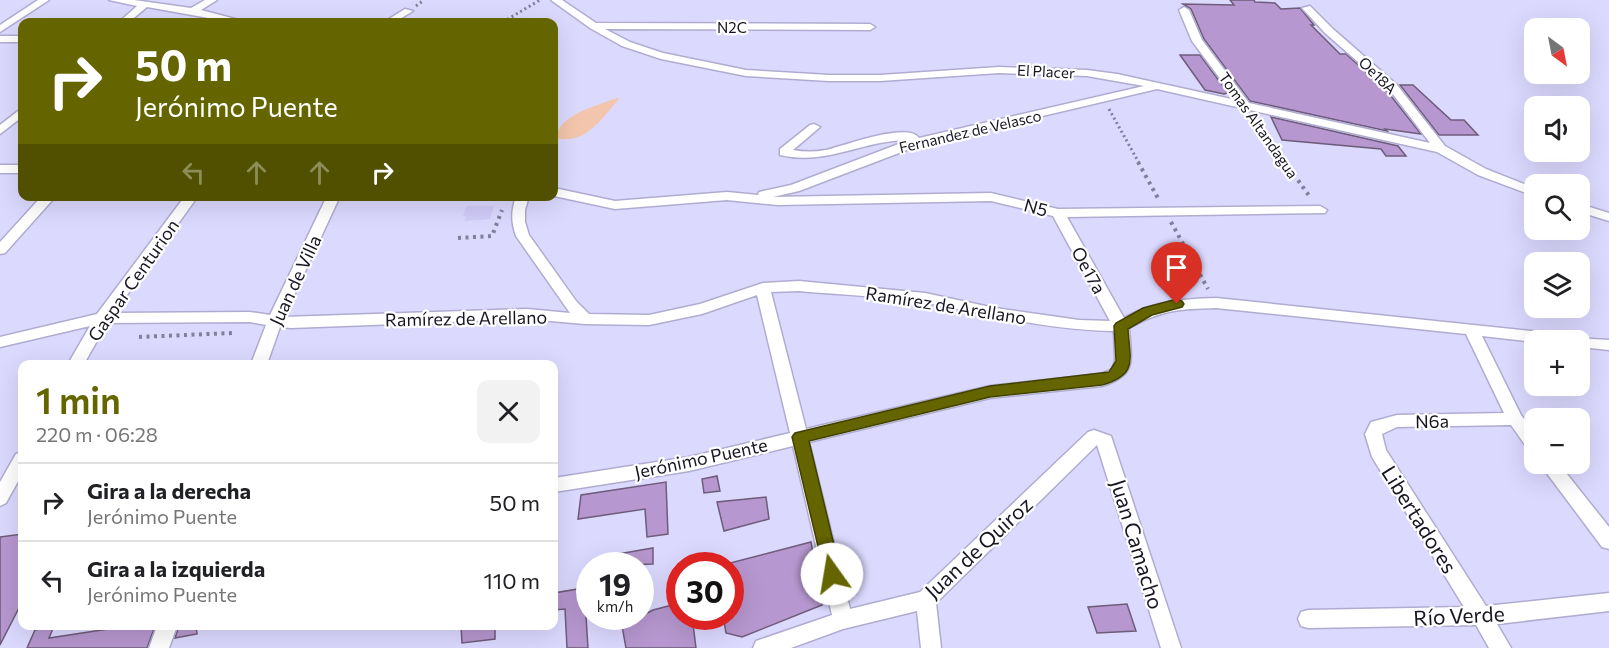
<!DOCTYPE html>
<html lang="es">
<meta charset="utf-8">
<style>
:root{--surface:#fff;--page:#f2f2f2;--text:#202124;--muted:#757577;--line:#e0e0e0;--accent:#656500}
body{margin:0;font-family:Commissioner,sans-serif;background:var(--page);color:var(--text);height:100vh;display:flex;flex-direction:column;font-size:22px;white-space:nowrap}
*{box-sizing:border-box;margin:0}
p{font-size:20px;color:var(--muted)}
.icon{flex:none;width:33px;height:33px;fill:none;stroke:currentColor;stroke-width:2;stroke-linecap:round;stroke-linejoin:round}
.map{position:relative;flex:1;overflow:hidden}
.side{position:absolute;left:18px;top:360px;width:540px;height:270px;display:flex;flex-direction:column;background:var(--surface);border-radius:12px;box-shadow:0 6px 24px #0002}
.side>*{flex:none}
.banner{position:absolute;left:18px;top:18px;width:540px;height:183px;border-radius:12px;box-shadow:0 6px 24px #0002;background:#656500;color:#fff;overflow:hidden}
.needle{width:39px;rotate:148deg}
.tools{position:absolute;left:1524px;top:18px;display:grid;gap:12px}
.tools a{display:grid;place-items:center;width:66px;height:66px;border-radius:12px;background:var(--surface);box-shadow:0 6px 24px #0002;font-size:30px}
.speed{position:absolute;left:576px;top:552px;display:flex;gap:12px;font-size:30px;font-weight:700;text-align:center}
.speed>*{display:grid;place-content:center;width:78px;height:78px;border-radius:50%;background:var(--surface);box-shadow:0 6px 24px #0002;line-height:1}
.speed small{font-size:15px;font-weight:400}
.speed .limit{border:9px solid #d22;background:#fff;color:#111}
.pin{position:absolute;display:grid;place-items:center;width:51px;height:51px;color:#fff;margin:-62px -26px;border-radius:50% 50% 50% 0;rotate:-45deg;box-shadow:0 0 6px #0007}
.pin .icon{rotate:45deg}
.me{position:absolute;width:66px;margin:-33px;rotate:347deg;stroke-linejoin:round;filter:drop-shadow(0 0 4px #0008)}
.turn{display:flex;align-items:center;gap:21px;height:126px;padding:0 18px;font-size:27px}
.turn .icon{width:78px;height:78px;stroke-width:2.5}
.turn b{display:block;font-size:42px;line-height:51px}
.lanes{display:flex;align-items:center;height:57px;padding:0 18px;background:#0003;justify-content:center;gap:30px;direction:ltr}
.lanes .off{opacity:.35}
.round{display:grid;place-items:center;flex:none;width:63px;height:63px;border-radius:12px;background:var(--page)}
.summary{display:flex;align-items:center;justify-content:space-between;height:102px;padding:0 18px}
h1{font-size:36px;font-weight:600;line-height:45px;color:var(--accent)}
ul{padding:0;list-style:none}
li{display:flex;align-items:center;gap:18px;height:78px;padding:0 18px;border-top:2px solid var(--line)}
li div{flex:1}
li b{display:block;font-size:22px}
li em{font-style:normal}
.map>svg:first-child{display:block}
.built{fill:#d1ccf9}
.green{fill:#f3c5ac}
.building{fill:#b697cf;stroke:#6e5c7b;stroke-width:1.5}
.lines{fill:none;stroke-linecap:round;stroke-linejoin:round}
.street-casing{stroke:#b0acd1;stroke-width:3}
.path-far1{stroke:#817f99;stroke-width:3;stroke-dasharray:2 3;stroke-linecap:butt}
.path{stroke:#817f99;stroke-width:4;stroke-dasharray:3 4.5;stroke-linecap:butt}
.street{fill:#fff;fill-rule:evenodd}
.route{fill:#656500;stroke:#424200;stroke-width:1.5}
.labels{text-anchor:middle;dominant-baseline:central;stroke-width:4.5;stroke-linejoin:round;paint-order:stroke}
.far-street-label{font-size:15px;fill:#171522;stroke:#fff}
.street-label{font-size:18px;fill:#171522;stroke:#fff}
.near-street-label{font-size:21px;fill:#171522;stroke:#fff}
</style>
<div class="map">
<svg width="1609" height="648" viewBox="0 0 1609 648">
<rect width="100%" height="100%" fill="#dcd9ff"/>
<path class="built" d="M466,206h28l-4,13 -26,2 3,-4 -4,-1z"/>
<path class="green" d="M617,98l2,1c-18,20 -33,46 -63,39 3,-24 41,-32 61,-40z"/>
<path class="building" d="M1230,0h24l1,2 20,1 6,6 19,-1 14,17h-3l29,29h6l41,37 34,43 -36,-5 2,2 -137,-30 -46,-62 -13,-30 -8,-5 51,1z
M1180,55h20l28,38 -4,1 -19,-4z
M1400,85h13l38,35h13l14,15h-39z
M1271,117l127,29 8,10h-20l-5,-7 -99,-9z
M717,476l3,15 -16,2 -2,-14z
M666,482l2,52 -21,3 -2,-28 -67,10 3,-24z
M766,497l3,22 -45,12 -7,-29z
M22,534v68l-22,43v-108z
M811,542l11,63 -80,32 -16,-4 -3,-17h7v-53z
M653,548v16l-52,2 -1,-9z
M590,587v29h-4l2,32h-21l-2,-39 -11,1v-17z
M680,603v13h12l4,32h-70l-4,-22 31,-16z
M1127,604l9,27 -39,2 -9,-26z
M54,626l-5,12 79,-12h27l-8,22h-120l8,-18z
M179,626h17l1,8 -22,4z
M461,626h34v13l-33,4z"/>
<g class="lines">
<defs>
<path id="street" d="M38,0h11l-49,32v-7z
M109,0h25l57,8 14,-8h12l-16,10 46,12h-16l-84,-15 -18,15h-10l18,-16z
M551,0h11l34,23 274,1 5,3 -5,3 -265,-1 25,13 33,11 83,17 83,5h51l119,-8 88,3 30,4 119,26 -44,-59 -13,-31 5,-3 5,3 13,30 47,63 181,40 -41,-54 -64,-56 -23,-25 8,-2 23,23 64,56 48,61 41,23 48,19v8l-56,-21 -41,-23 -280,-63 -237,56 -121,46 -26,6 218,-4 67,16 262,-3 7,4 -2,3 -258,4 57,101c30,-17 58,-19 92,-20l353,37 6,3 34,2v10l-29,-3v-7l-46,2 -52,-6 39,79 13,17v19l-6,-2 -17,-24 -114,2 -15,7 4,16 100,156 123,-13v18l-112,13 14,24h-22l-13,-23 -168,3 -7,-2 -3,-7 3,-7 7,-2 156,-3 -92,-150 -7,-23 6,-12 26,-7 107,-2 -38,-79 -250,-26c-38,1 -54,2 -87,20 2,32 9,47 -27,58l-112,12 -181,44 41,167 70,-17 168,-160 6,-2 17,6 70,212h-20l-64,-203 -161,158 5,45h-20l-4,-37 -74,18 -52,19h-38l3,-7 76,-26 -39,-169 -104,25 -135,21v-14l135,-21 101,-24 -33,-138 -55,19 -53,11 -64,-1 -58,-5 -236,9 -11,-1 -13,37h-16l15,-39 -16,-3 -143,1 -23,41h-16l22,-38 -90,21v-10l97,-23 88,-118h13l-84,117 136,-1 20,3 57,-119h13l-56,121 243,-8 43,4 -54,-77c-5,-15 -5,-24 0,-40h13l-4,14v12l4,13 47,66 13,13 60,1 51,-11 63,-21 36,-2 126,12 70,15 84,12 31,1 -57,-105 -62,-15 -213,4 -51,-5 -112,9 -61,-13v-8l61,13 112,-9 31,3 1,-3 32,-7 118,-45c-46,0 -82,26 -129,15v-6l30,-24 4,-1 6,3 -27,23c11,2 22,2 33,0 17,-4 83,-29 93,-12l225,-52 -57,-10 -88,-3 -119,8h-51l-83,-5 -85,-17 -39,-13 -32,-18zM799,291c42,4 87,5 128,12 63,12 123,27 187,28l1,30 -3,8 -11,5 -111,12 -184,43 -35,-137z
M405,9l8,2 -18,11h-11z
M0,36h22v6h-22z
M22,108v9l-22,17v-9z
M0,165h22v8h-22z
M42,196h14l-51,57 -5,1v-12z
M1580,204l29,9v8l-29,-9z
M22,452v22l-16,29 -6,3v-24l16,-28z
M1540,464h19l50,63v22l-7,-2z
M157,626h20l-8,22h-20z"/>
</defs>
<use href="#street" class="street-casing"/>
<path class="path-far1" d="M416,6l8,-6
M503,22l37,-22
M1109,109l30,54
M1255,120l31,43"/>
<path class="path" d="M1138,162l21,38
M1285,162l25,35
M1171,222l37,67
M458,238l34,-2 10,-26
M139,337l93,-4"/>
<use href="#street" class="street"/>
</g>
<path class="route" d="M1177,299l5,2 2,3 -2,3 -30,8 -24,14c2,31 10,46 -26,56l-112,12 -181,44 32,133 -2,6 -7,2 -6,-2 -34,-143 3,-4 195,-47 119,-14 7,-11 -2,-35 2,-3 27,-15z"/>
<g class="labels">
<g class="far-street-label">
<text x="732" y="27">N2C</text>
<text transform="translate(1046 71) rotate(3)">El Placer</text>
<text transform="translate(1378 75) rotate(44)">Oe18A</text>
<text transform="translate(1259 125) rotate(55)">Tomas Altandagua</text>
<text transform="translate(970 131) rotate(-13)">Fernandez de Velasco</text>
</g>
<g class="street-label">
<text transform="translate(1036 207) rotate(15)">N5</text>
<text transform="translate(1089 270) rotate(61)">Oe17a</text>
<text transform="translate(133 280) rotate(-55)">Gaspar Centurion</text>
<text transform="translate(295 280) rotate(-65)">Juan de Villa</text>
<text transform="translate(946 305) rotate(9)">Ramírez de Arellano</text>
<text transform="translate(466 318) rotate(-1)">Ramírez de Arellano</text>
<text transform="translate(1432 421) rotate(-1)">N6a</text>
<text transform="translate(701 458) rotate(-12)">Jerónimo Puente</text>
</g>
<g class="near-street-label">
<text transform="translate(1420 519) rotate(58)">Libertadores</text>
<text transform="translate(1138 544) rotate(73)">Juan Camacho</text>
<text transform="translate(978 547) rotate(-43)">Juan de Quiroz</text>
<text transform="translate(1459 615) rotate(-3)">Río Verde</text>
</g>
</g>
</svg>
<div class="tools">
<a><svg class="needle" viewBox="-14 -14 28 28"><path d="M0-13l5 13h-10z" fill="#e53935"/><path d="M0 13l5-13h-10z" fill="#757577"/></svg></a>
<a><svg class="icon" aria-label="sound" viewBox="0 0 24 24"><path d="M4 9h4l5-4v14l-5-4H4zM17 9q2 3 0 6"/></svg></a>
<a><svg class="icon" aria-label="search" viewBox="0 0 24 24"><circle cx="10" cy="10" r="6"/><path d="M15 15l6 6"/></svg></a>
<a><svg class="icon" aria-label="layers" viewBox="0 0 24 24"><path d="M12 4l9 5-9 5-9-5zM3 14l9 5 9-5"/></svg></a>
<a>+</a>
<a>−</a>
</div>
<div class="speed"><div>19<small>km/h</small></div><div class="limit">30</div></div>
<div class="pin" style="left:1177px;top:304px;background:#d93025"><svg class="icon" aria-label="arrive" viewBox="0 0 24 24"><path d="M6 21V4h12l-3 4 3 4H6"/></svg></div>
<svg class="me" style="left:832px;top:574px" viewBox="-20 -20 40 40"><circle r="19" fill="#fff"/><path d="M0-13L10 11 0 6-10 11z" fill="#656500"/></svg>
<div class="banner">
<div class="turn"><svg class="icon" aria-label="right" viewBox="0 0 24 24"><path d="M7 20v-9h11M14 6l5 5-5 5"/></svg><div><b>50 m</b>Jerónimo Puente</div></div>
<div class="lanes"><svg class="icon off" aria-label="left" viewBox="0 0 24 24"><path d="M17 20v-9H6M10 6l-5 5 5 5"/></svg><svg class="icon off" aria-label="ahead" viewBox="0 0 24 24"><path d="M12 20V5M6 11l6-6 6 6"/></svg><svg class="icon off" aria-label="ahead" viewBox="0 0 24 24"><path d="M12 20V5M6 11l6-6 6 6"/></svg><svg class="icon" aria-label="right" viewBox="0 0 24 24"><path d="M7 20v-9h11M14 6l5 5-5 5"/></svg></div>
</div>
<section class="side">
<div class="summary"><div><h1>1 min</h1><p>220 m · 06:28</p></div><a class="round"><svg class="icon" aria-label="close" viewBox="0 0 24 24"><path d="M6 6l12 12M18 6L6 18"/></svg></a></div>
<ul>
<li><svg class="icon" aria-label="right" viewBox="0 0 24 24"><path d="M7 20v-9h11M14 6l5 5-5 5"/></svg><div><b>Gira a la derecha</b><p>Jerónimo Puente</p></div><em>50 m</em></li>
<li><svg class="icon" aria-label="left" viewBox="0 0 24 24"><path d="M17 20v-9H6M10 6l-5 5 5 5"/></svg><div><b>Gira a la izquierda</b><p>Jerónimo Puente</p></div><em>110 m</em></li>
</ul>
</section>
</div>
